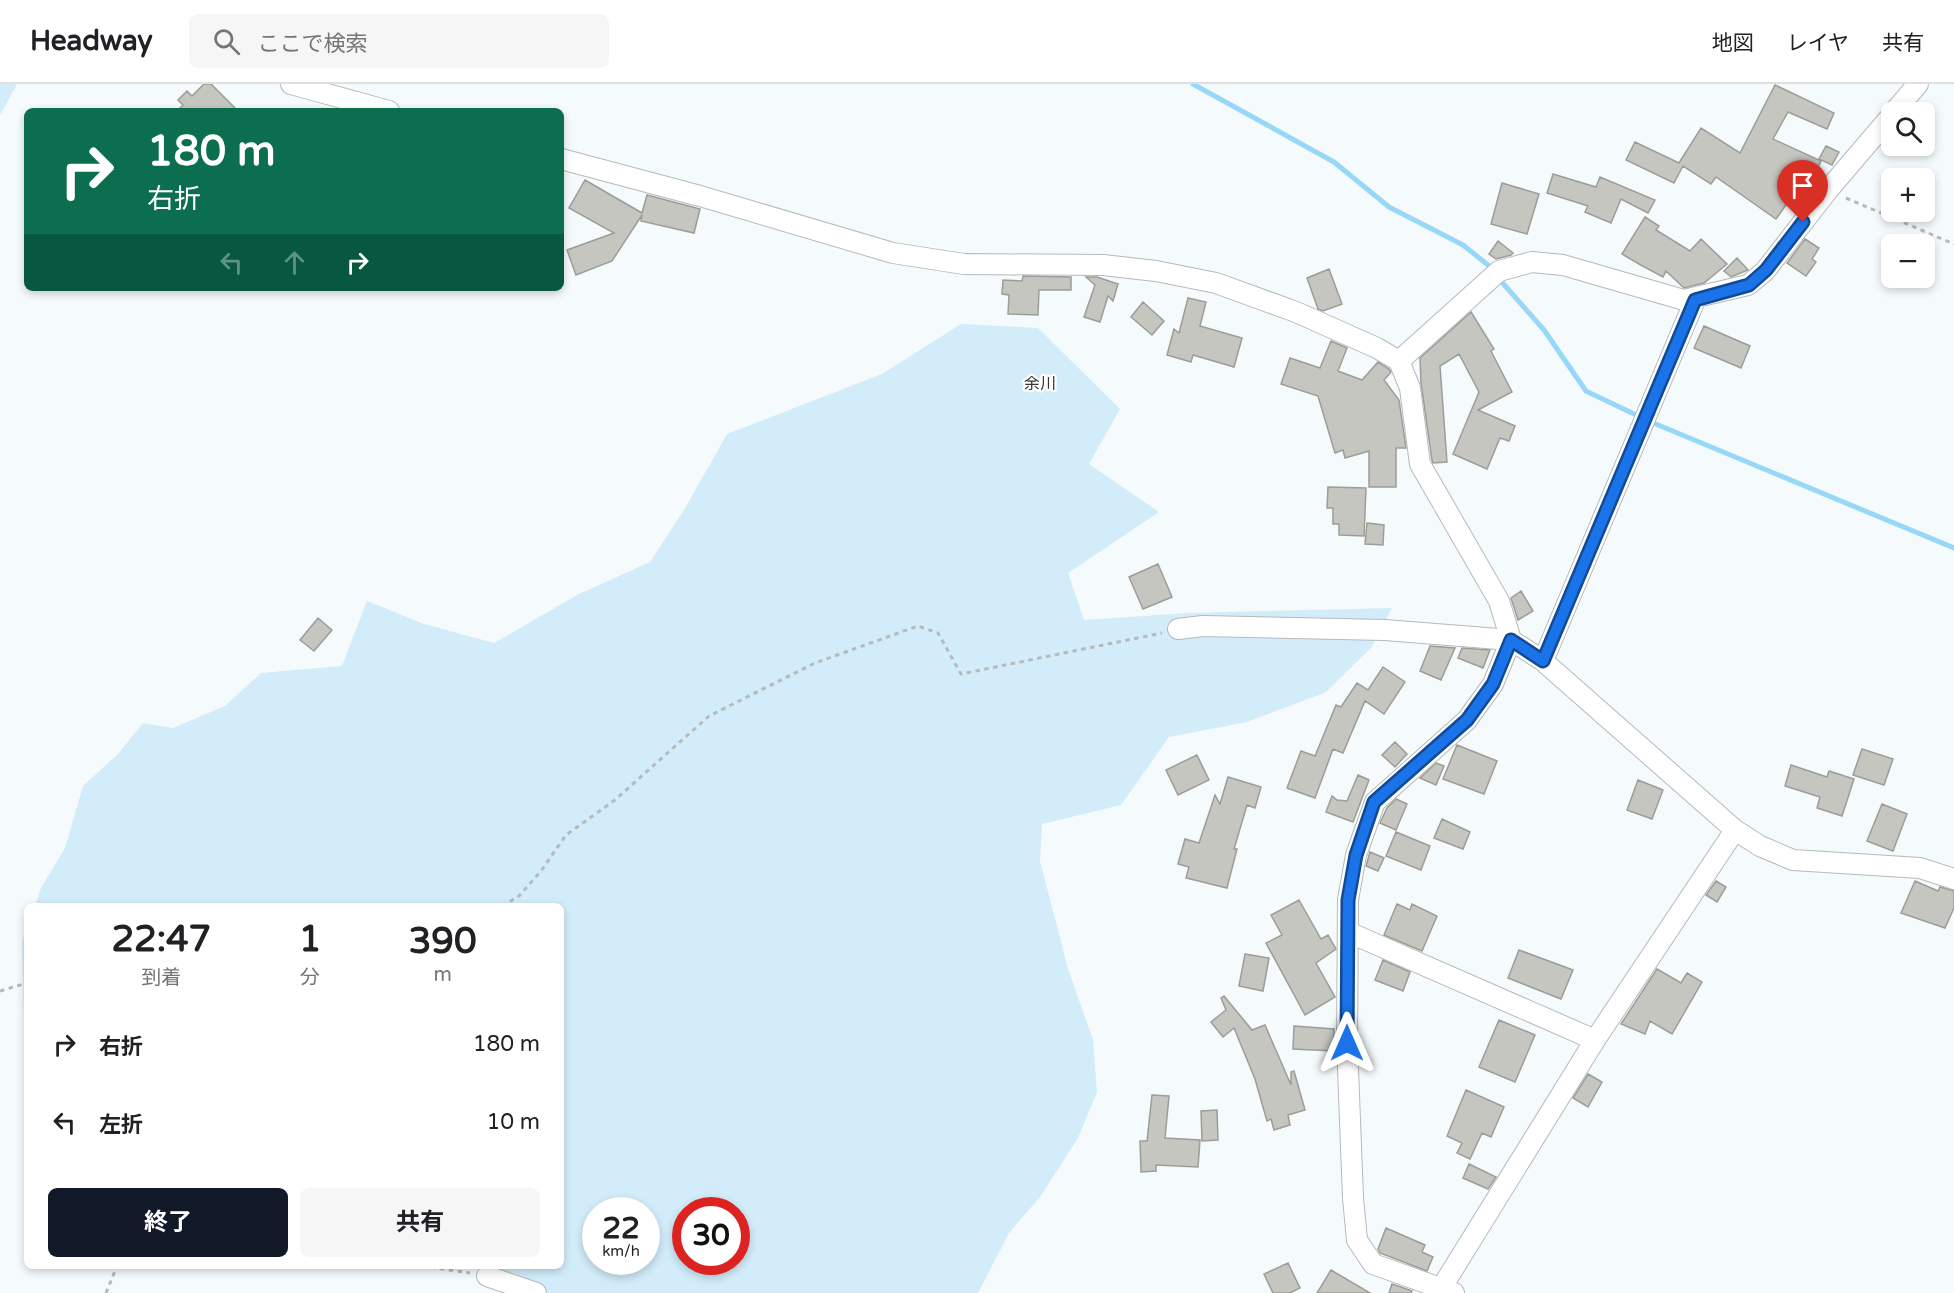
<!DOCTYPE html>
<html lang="ja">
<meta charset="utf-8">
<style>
:root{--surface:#fff;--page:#f6f6f6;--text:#202124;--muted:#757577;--line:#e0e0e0;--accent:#111827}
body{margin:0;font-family:"Varela Round","Noto Sans JP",sans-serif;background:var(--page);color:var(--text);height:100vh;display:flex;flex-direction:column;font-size:22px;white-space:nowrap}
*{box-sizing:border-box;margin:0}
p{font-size:20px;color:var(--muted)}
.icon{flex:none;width:33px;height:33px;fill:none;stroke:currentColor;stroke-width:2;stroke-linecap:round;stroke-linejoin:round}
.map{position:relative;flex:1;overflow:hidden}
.panel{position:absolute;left:24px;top:819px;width:540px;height:366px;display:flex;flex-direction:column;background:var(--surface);border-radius:9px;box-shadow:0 3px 9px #0003}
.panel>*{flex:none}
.guide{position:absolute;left:24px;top:24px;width:540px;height:183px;border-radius:9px;box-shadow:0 3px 9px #0003;background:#0b6e4f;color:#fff;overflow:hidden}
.tools{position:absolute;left:1881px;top:18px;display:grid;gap:12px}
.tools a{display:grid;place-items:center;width:54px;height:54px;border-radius:9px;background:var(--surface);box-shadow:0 3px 9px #0003;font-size:30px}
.speed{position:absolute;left:582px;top:1113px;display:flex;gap:12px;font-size:30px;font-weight:700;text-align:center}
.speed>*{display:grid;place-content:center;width:78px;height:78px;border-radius:50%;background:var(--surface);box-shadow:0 3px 9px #0003;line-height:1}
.speed small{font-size:15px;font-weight:400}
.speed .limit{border:9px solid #d22;background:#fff;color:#111}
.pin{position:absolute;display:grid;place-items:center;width:51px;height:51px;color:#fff;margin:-62px -26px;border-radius:50% 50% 50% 0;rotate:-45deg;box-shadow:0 0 6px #0007}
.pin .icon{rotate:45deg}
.me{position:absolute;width:66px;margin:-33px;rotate:0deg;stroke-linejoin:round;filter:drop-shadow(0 0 4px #0008)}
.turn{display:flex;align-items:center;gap:21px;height:126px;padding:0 24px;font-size:27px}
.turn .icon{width:78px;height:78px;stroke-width:2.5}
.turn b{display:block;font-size:42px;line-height:51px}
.lanes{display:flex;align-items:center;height:57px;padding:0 24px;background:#0003;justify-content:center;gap:30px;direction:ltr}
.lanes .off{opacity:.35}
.eta{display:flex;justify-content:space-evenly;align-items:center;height:102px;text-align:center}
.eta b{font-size:36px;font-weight:700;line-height:42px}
.button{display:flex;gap:12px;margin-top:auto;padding:12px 24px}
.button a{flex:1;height:69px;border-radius:9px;background:var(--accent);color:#fff;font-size:24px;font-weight:700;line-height:69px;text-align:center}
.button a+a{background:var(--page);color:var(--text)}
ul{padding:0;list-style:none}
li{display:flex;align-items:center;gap:18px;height:78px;padding:0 24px}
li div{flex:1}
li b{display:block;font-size:22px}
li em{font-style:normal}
header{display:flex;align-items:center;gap:36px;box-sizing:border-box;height:84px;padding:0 30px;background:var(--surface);border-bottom:2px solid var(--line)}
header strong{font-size:28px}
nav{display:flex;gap:33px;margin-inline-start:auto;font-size:21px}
.search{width:420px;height:54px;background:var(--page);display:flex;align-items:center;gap:15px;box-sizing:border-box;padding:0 21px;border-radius:9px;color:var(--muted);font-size:22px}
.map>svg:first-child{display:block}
.green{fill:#d2ecfa;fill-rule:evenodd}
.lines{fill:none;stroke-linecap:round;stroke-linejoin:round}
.stream{stroke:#97d8f8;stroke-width:5}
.building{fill:#c6c6c1;stroke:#9d9d98;stroke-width:1.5}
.street-casing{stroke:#b5babc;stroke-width:22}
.path{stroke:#b6babc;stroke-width:3;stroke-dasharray:4.5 4.5;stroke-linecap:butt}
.street{stroke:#fff;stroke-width:20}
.route-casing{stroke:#114b97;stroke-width:15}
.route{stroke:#1a73e8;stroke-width:10}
.labels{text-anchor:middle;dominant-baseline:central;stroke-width:4.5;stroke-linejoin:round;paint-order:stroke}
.neighbourhood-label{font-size:16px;fill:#313537;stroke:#fff}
</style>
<header>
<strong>Headway</strong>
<div class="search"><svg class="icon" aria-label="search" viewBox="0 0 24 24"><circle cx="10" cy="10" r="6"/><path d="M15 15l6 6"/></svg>ここで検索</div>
<nav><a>地図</a><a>レイヤ</a><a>共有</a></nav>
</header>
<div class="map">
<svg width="1954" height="1209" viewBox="0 0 1954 1209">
<rect width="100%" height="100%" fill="#f5fafc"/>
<path class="green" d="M0,0h17l-17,31z
M961,240l77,4 82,81 -31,55 70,48 -91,61 16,47 104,-7 204,-5 -21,40 -45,44 -79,30 -78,15 -48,68 -79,19 -2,37 28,108 25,71 4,52 -19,46 -38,59 -31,36 -31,60h-466l-23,-27h72v-360h-526l6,-18 24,-40 18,-62 35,-32 25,-31 30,5 52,-22 36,-33 81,-7 25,-65 57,23 70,19 85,-49 71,-32 34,-52 43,-76 155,-60zM596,1126h50v52h-50zM686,1126h50v52h-50z
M27,843v102l-3,-11 -2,-77z"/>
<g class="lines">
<path class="stream" d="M1193,0l141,78 55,45 74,38 25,20
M1500,196l44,50 42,61 48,23
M1651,338l303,126"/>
</g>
<path class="building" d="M204,0h7l27,27h-61l6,-6 -5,-5 9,-9 5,5z
M1775,1l59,28 -7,16 -39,-17 -15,27 48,22 -15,30 4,3 -12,15 -10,-7 -12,17 -60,-42 -5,7 -28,-18 -9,17 -48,-23 9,-18 44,21 22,-35 39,25z
M1826,62l13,6 -7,13 -13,-6z
M1553,90l43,13 4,-10 55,23 -7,13 -27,-14 -10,24 -26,-11 3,-6 -41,-13z
M585,96l57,33 5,-18 53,14 -6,24 -53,-12 1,-6 -30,46 -36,14 -9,-25 47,-17 -45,-25z
M1502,99l37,11 -12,40 -36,-10z
M1645,133l14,9 -3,4 34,21 11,-12 26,25 -23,19 -20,5 -18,-17 -3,6 -24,-13 -17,-10z
M1805,155l14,9 -7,11 4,3 -10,14 -19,-13z
M1498,157l15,12 -2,2 -15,4 -7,-5z
M1737,174l11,12 -17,7 -7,-6z
M1329,185l13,35 -19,7 -5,-2 -11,-31z
M1023,192l48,1v13h-32l-1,25 -30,-1 1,-19 -7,-1 1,-14 19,1z
M1086,193h11l21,7 -5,17 -5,-5 -8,26 -16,-5 11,-32z
M1188,214l18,4 -6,24 42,12 -8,29 -41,-12 -2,7 -24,-7 7,-26 5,4z
M1143,218l21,19 -12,14 -21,-18z
M1471,228l23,37 -3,2 21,41 -34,18 37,16 -6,15 -9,-3 -13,31 -34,-15 26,-62 -20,-38 -19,12 7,96 -14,1 -1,-3 -11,-77 -1,-25z
M1704,242l46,20 -9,22 -47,-20z
M1331,257l16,7 -9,23 24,9 16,-18 11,7 2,3 -7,8 15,20 7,48h-10v39h-27v-36l-24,7 -2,-8 -8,3 -17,-57 -37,-12 9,-26 30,10z
M1328,403l38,1 -2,48 -25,-1v-11h-6v-16h-6z
M1367,439l17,2 -1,20 -18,-1z
M1158,480l14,33 -29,12 -14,-32z
M1521,507l12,20 -15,9 -7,-22z
M318,534l14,12 -18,21 -14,-11z
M1430,562l25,2 -14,32 -21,-9z
M1462,564l28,2 -7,18 -25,-10z
M1383,583l22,15 -21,32 -19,-13 -22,52 -10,-4 -18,49 -28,-10 14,-37 14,5 21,-51 5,2 16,-24 11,7z
M1395,658l12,12 -12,13 -13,-12z
M1457,661l40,16 -13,33 -41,-15z
M1862,665l31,10 -9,26 -31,-10z
M1197,671l12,25 -31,15 -12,-25z
M1436,679l8,3 -8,19 -16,-7z
M1791,681l36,12 2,-6 25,8 -12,37 -25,-8 3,-11 -35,-11z
M1358,691l11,5 -16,42 -27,-10 6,-16 5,4 10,1z
M1228,693l33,10 -6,21 -8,-3 -13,44h3l-10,39 -41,-10 3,-11 -11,-3 7,-25 14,4 16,-48 5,9z
M1638,696l25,10 -11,29 -25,-9z
M1396,715l11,5 -11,26 -16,-7 7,-15z
M1882,720l25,10 -14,37 -26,-10z
M1442,735l28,13 -7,17 -29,-11z
M1396,748l34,14 -9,24 -35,-14z
M1370,768l14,6 -6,13 -12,-5z
M1716,797l10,6 -9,15 -11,-7z
M1915,797l23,10 2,-4 14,4v17l-9,20 -44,-15z
M1299,816l22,39 7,-4 8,14 -20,14 19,34 -30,18 -39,-72 16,-8 -11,-20z
M1397,820l13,6 2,-6 25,12 -15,35 -38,-16z
M1519,866l54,20 -12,29 -53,-21z
M1245,870l24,4 -6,33 -24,-5z
M1383,876l27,12 -7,19 -28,-11z
M1657,885l24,14 6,-10 15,9 -30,52 -22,-13 -5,13 -24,-10z
M1224,912l28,34 13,-5 26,60v-13l3,-1 11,39 -17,5 2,10 -16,5 -3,-11 -4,2 -12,-42 -21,-51 -11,9 -12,-15 15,-12 -5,-12z
M1499,936l36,15 -20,47 -36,-15z
M1294,942l40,3 -1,22 -40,-2z
M1588,990l14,8 -14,25 -15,-9z
M1466,1006l38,17 -13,30 -9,-4 -12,26 -13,-6 5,-10 -15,-7z
M1152,1011l17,1 -4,42 35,2 -2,27 -42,-2v6l-15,1 -1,-31h7z
M1217,1026l1,30 -16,1 -1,-30z
M1469,1080l27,13 -8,12 -25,-11z
M1386,1144l39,17 -3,7 11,5 -6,14 -47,-18 -2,-4z
M1288,1179l12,25 -10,5h-17l-9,-19z
M1331,1186l39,23h-53z
M1392,1200l20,7 -1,2h-22z"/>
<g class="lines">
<defs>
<path id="street" d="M291,0l98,27
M1894,28l24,-28
M561,75l139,37 193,57 71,11 139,1 53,6 60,12 80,29 81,36 22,13 11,27 10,76 79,137 12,39 -18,44 -26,36 -92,82 -19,53 -8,45 -1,143 6,155 4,42 16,24 81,29
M1399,277l100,-90 33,-9 31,3 121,35 64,-15 17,-14 63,-81 64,-75
M1178,545l25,-3 182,4 126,10 32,21 192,169 25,16 33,14 127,8 34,11
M1543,577l152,-361
M1348,848l247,108
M487,1192l49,17
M1442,1203l153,-247 140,-210"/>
</defs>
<use href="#street" class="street-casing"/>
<path class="path" d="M1846,114l108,46
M502,822l17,-10 22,-25 25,-36 49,-35 94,-84 106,-53 103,-37 20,7 23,41 201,-41
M0,907l27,-8
M422,1182l48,7
M106,1209l11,-27"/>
<use href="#street" class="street"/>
</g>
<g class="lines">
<defs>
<path id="route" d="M1347,959l1,-143 8,-45 18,-53 93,-82 26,-36 18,-44 32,21 152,-361 54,-15 17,-15 37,-48"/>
</defs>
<use href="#route" class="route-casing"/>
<use href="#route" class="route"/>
</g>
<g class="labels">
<g class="neighbourhood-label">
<text x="1040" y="300">余川</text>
</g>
</g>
</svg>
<div class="tools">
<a><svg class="icon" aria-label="search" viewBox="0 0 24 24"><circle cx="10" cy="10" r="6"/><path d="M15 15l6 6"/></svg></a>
<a>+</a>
<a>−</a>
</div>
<div class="speed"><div>22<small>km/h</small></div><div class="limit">30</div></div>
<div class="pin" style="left:1803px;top:138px;background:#d93025"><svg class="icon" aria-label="arrive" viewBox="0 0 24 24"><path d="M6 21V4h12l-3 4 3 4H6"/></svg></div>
<svg class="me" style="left:1347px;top:959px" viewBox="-20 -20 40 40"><path d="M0-17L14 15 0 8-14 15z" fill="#1a73e8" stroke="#fff" stroke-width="4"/></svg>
<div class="guide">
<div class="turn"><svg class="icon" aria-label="right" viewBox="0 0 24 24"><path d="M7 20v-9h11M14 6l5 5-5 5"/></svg><div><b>180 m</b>右折</div></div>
<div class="lanes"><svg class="icon off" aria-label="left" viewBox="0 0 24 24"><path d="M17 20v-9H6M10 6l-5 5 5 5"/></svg><svg class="icon off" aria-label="ahead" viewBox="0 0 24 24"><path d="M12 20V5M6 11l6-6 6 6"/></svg><svg class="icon" aria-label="right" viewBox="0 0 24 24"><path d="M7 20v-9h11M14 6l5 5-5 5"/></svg></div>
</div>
<section class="panel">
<div class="eta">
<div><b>22:47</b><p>到着</p></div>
<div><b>1</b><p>分</p></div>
<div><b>390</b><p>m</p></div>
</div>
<ul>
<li><svg class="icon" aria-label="right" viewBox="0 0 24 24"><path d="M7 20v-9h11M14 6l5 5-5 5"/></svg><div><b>右折</b></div><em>180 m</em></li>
<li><svg class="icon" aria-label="left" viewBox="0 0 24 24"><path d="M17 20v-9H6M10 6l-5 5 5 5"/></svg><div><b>左折</b></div><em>10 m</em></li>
</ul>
<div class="button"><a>終了</a><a>共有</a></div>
</section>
</div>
